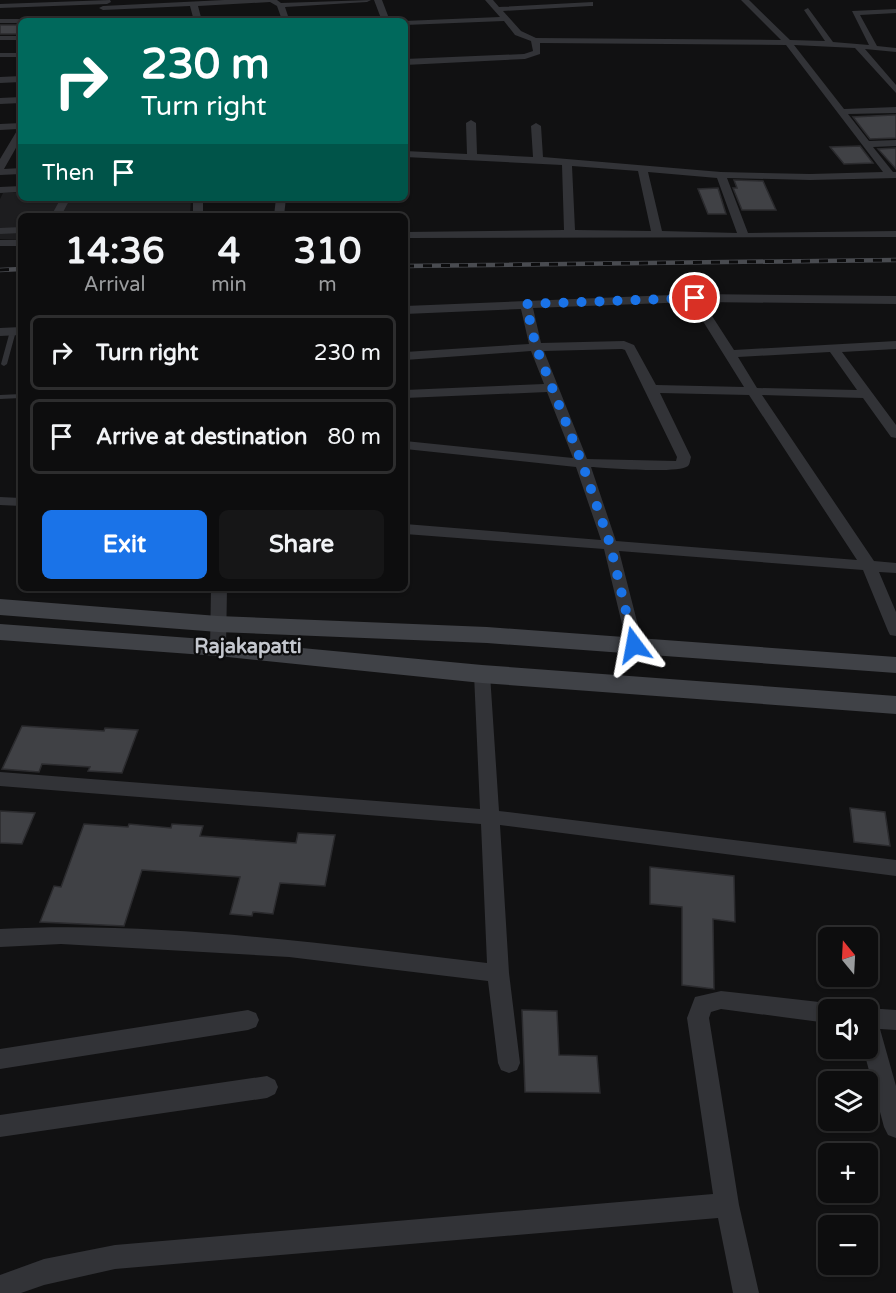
<!DOCTYPE html>
<meta charset="utf-8">
<style>
:root{--surface:#0d0d0e;--page:#161617;--text:#f1f3f6;--muted:#9a9c9e;--line:#2d2d2e;--accent:#1a73e8}
body{margin:0;font-family:"Varela Round",sans-serif;background:var(--page);color:var(--text);height:100vh;display:flex;flex-direction:column;font-size:22px;white-space:nowrap}
*{box-sizing:border-box;margin:0}
p{font-size:20px;color:var(--muted)}
.icon{flex:none;width:33px;height:33px;fill:none;stroke:currentColor;stroke-width:2;stroke-linecap:round;stroke-linejoin:round}
.map{position:relative;flex:1;overflow:hidden}
.sheet{position:absolute;left:18px;top:213px;width:390px;height:378px;display:flex;flex-direction:column;background:var(--surface);border-radius:9px;box-shadow:0 2px 4px #0004,0 0 0 2px var(--line)}
.sheet>*{flex:none}
.guide{position:absolute;left:18px;top:18px;width:390px;height:183px;border-radius:9px;box-shadow:0 2px 4px #0004,0 0 0 2px var(--line);background:#00695c;color:#fff;overflow:hidden}
.needle{width:39px;rotate:342deg}
.tools{position:absolute;left:818px;top:927px;display:grid;gap:12px}
.tools a{display:grid;place-items:center;width:60px;height:60px;border-radius:9px;background:var(--surface);box-shadow:0 2px 4px #0004,0 0 0 2px var(--line);font-size:30px}
.pin{position:absolute;display:grid;place-items:center;width:51px;height:51px;color:#fff;margin:-26px;border:3px solid #fff;border-radius:50%;box-shadow:0 2px 6px #0007}
.me{position:absolute;width:66px;margin:-33px;rotate:347deg;stroke-linejoin:round;filter:drop-shadow(0 0 4px #0008)}
.turn{display:flex;align-items:center;gap:21px;height:126px;padding:0 24px;font-size:27px}
.turn .icon{width:78px;height:78px;stroke-width:2.5}
.turn b{display:block;font-size:42px;line-height:51px}
.then{display:flex;align-items:center;height:57px;padding:0 24px;background:#0003;gap:12px;font-size:22px}
.eta{display:flex;justify-content:space-evenly;align-items:center;height:102px;text-align:center}
.eta b{font-size:36px;font-weight:700;line-height:42px}
.button{display:flex;gap:12px;margin-top:auto;padding:12px 24px}
.button a{flex:1;height:69px;border-radius:9px;background:var(--accent);color:#fff;font-size:24px;font-weight:700;line-height:69px;text-align:center}
.button a+a{background:var(--page);color:var(--text)}
ul{padding:0;list-style:none}
li{display:flex;align-items:center;gap:18px;height:75px;margin:0 12px 9px;padding:0 12px;border:3px solid var(--line);border-radius:9px}
li div{flex:1}
li b{display:block;font-size:22px}
li em{font-style:normal}
.map>svg:first-child{display:block}
.built{fill:#1d1d1f}
.building{fill:#404145;stroke:#2b2b2e;stroke-width:1.5}
.lines{fill:none;stroke-linecap:round;stroke-linejoin:round}
.lane{fill:#323337;fill-rule:evenodd}
.street{fill:#323337;fill-rule:evenodd}
.secondary{fill:#404247;fill-rule:evenodd}
.rail-casing{stroke:#494b50;stroke-width:4.5}
.rail{stroke:#0c0c0d;stroke-width:3;stroke-dasharray:9;stroke-linecap:butt}
.route{stroke:#1a73e8;stroke-width:10;stroke-dasharray:0 18}
.labels{text-anchor:middle;dominant-baseline:central;stroke-width:4.5;stroke-linejoin:round;paint-order:stroke}
.quarter-label{font-size:20px;font-weight:bold;fill:#c4c7ce;stroke:#0c0c0d}
</style>
<div class="map">
<svg width="896" height="1293" viewBox="0 0 896 1293">
<rect width="100%" height="100%" fill="#111112"/>
<path class="built" d="M3,193h18v5h170l-1,18h-169v24l-21,-1v-40z"/>
<path class="building" d="M0,25h21v9h-21z
M893,115h3v23l-26,1 -17,-22z
M860,146l13,17 -29,1 -14,-17z
M896,148v21l-18,-20z
M734,180l29,1 13,29h-34l-9,-22h4z
M718,188l8,26h-18l-10,-25z
M22,726l82,5 1,-3 33,2 -16,43 -34,-2 2,-4 -48,-3 -3,8 -37,-3z
M850,808l35,4 5,34 -36,-4z
M0,811l35,2 -13,31 -22,-1z
M84,824l44,3 1,-3 42,4 1,-4 31,2 -3,10 96,7 2,-10 37,2 -10,51 -45,-3 -7,31 -20,-2 -1,4 -22,-2 10,-37 -98,-7 -18,56 -84,-4 14,-36 7,1z
M650,867l84,9 1,46 -22,-3 1,70 -32,-4v-78l-32,-3z
M522,1010l35,1 2,44 38,1 3,37 -75,-1z"/>
<g class="lines">
<path class="lane" d="M13,329l3,2 -9,33 -3,2 -2,-1 -1,-1 9,-33z
M21,394v4l-21,1v-4z"/>
<path class="street" d="M110,0l1,2 -4,2 -107,4v-4z
M224,0h53l4,3 90,-3 -4,2 -82,5 3,9 12,5 -18,-1 -5,-14 -7,-4 -72,4 4,15h-8l-4,-15 -87,4 -4,-2 4,-2z
M374,0h8l8,21h-8z
M485,0h8l6,7 94,-5v4h-3l-87,5 18,20 15,7 245,2 -40,-40h8l41,40 35,1 -21,-31 4,-2 25,34 36,3 -17,-34 44,-2v4l-36,2 17,31 19,2v4l-31,-3 31,36v8l-41,-45 -61,-3 50,64 52,-2v6l-48,1 21,27 27,-1v6l-23,1 20,25h3v6l-86,2 -83,-2 21,55 148,-2v6l-491,1v-6l159,-2 -2,-65 -157,-8v-6l62,3 -1,-31 5,-3 5,3 1,31 56,3 -2,-31 5,-3 5,3 2,31 178,15 89,2 73,-2 -97,-127 -246,-2v11l-15,5 -120,6v-6l119,-5 9,-3 -2,-10 -16,-6 -11,-14 -99,4 -1,-4 96,-4zM572,166l66,5 13,60 -76,-1zM648,172l69,6 20,55 -75,-2z
M155,17l4,2 -1,2h-103l4,-2z
M0,19h21l4,2h-4v2h-21z
M0,36h21v4h-21z
M0,53h21v4h-21z
M21,76v6l-21,1v-6z
M21,97v6l-21,1v-6z
M21,123v16l-17,30 17,-1v6l-21,1v-16l18,-30 -18,1v-6z
M21,186v6l-21,1v-6z
M61,198l9,1 -9,17h-10z
M193,198h10v18h-10z
M276,198h10l-2,18h-10z
M21,227v6l-21,1v-6z
M0,240h21v6h-21z
M695,294l201,2v8l-193,-2 31,48 162,-9v8l-54,3 54,73v13l-5,-1 -28,-39 -101,-3 112,166 22,2v10l-17,-1 17,40v24l-6,-1 -2,-4 -25,-61 -244,-19 24,94 -2,4h-12l-2,-4 -23,-96 -199,-15v-10l196,16 -25,-73 -171,-18v-8l168,17 -26,-66 -142,6v-8l139,-6 -13,-33 -126,9v-8l124,-8 -8,-35 -116,5v-8zM691,302l53,85 -88,-2 -22,-40 -10,-4 -83,2 -8,-35zM622,349l3,1 52,107 -1,4 -89,-2 -43,-108zM830,352l27,38 -100,-2 -19,-31zM660,393l89,2 108,165 -241,-19 -25,-74c16,1 87,7 97,-1 2,-2 2,-6 3,-9z
M21,327v8l-21,1v-8z
M0,497l21,1v8l-21,-1z
M211,588h16l-1,60 -2,4h-12l-2,-4z
M482,668l6,2 2,4 9,137 397,49v16l-396,-51 9,148 11,90 -3,7 -8,3 -8,-3 -3,-7 -10,-82 -199,-24 -228,-13 -61,3v-18c161,-8 327,15 487,34l-6,-139 -481,-38v-14l480,37 -6,-135 2,-4z
M721,991l107,12 8,3 1,4h-9v13l-107,-14 -10,3 -2,6 30,187 20,88h-26l-15,-75 -603,51 -71,16 -23,8h-21v-18l44,-16 71,-14 598,-51 -26,-176 8,-21z
M867,1008l29,2v20l-16,-1 16,57v52l-8,-3 -4,-8 -21,-79h4v-38h-3z
M248,1010l8,3 3,7 -3,7 -8,3 -248,39v-20z
M267,1076l8,4 3,7 -3,7 -8,4 -267,39v-22z"/>
<path class="secondary" d="M0,599l218,17 269,11 409,30v16l-409,-30 -269,-11 -218,-17z
M0,624l218,16 264,25 414,31v18l-414,-31 -264,-27 -218,-16z"/>
<defs>
<path id="rail" d="M405,266l491,-6
M0,270l21,-1"/>
</defs>
<use href="#rail" class="rail-casing"/>
<use href="#rail" class="rail"/>
</g>
<g class="lines">
<path class="route" d="M634,645l-24,-101 -28,-81 -46,-116 -10,-43 169,-6"/>
</g>
<g class="labels">
<g class="quarter-label">
<text x="248" y="647">Rajakapatti</text>
</g>
</g>
</svg>
<div class="tools">
<a><svg class="needle" viewBox="-14 -14 28 28"><path d="M0-13l5 13h-10z" fill="#e53935"/><path d="M0 13l5-13h-10z" fill="#9a9c9e"/></svg></a>
<a><svg class="icon" aria-label="sound" viewBox="0 0 24 24"><path d="M4 9h4l5-4v14l-5-4H4zM17 9q2 3 0 6"/></svg></a>
<a><svg class="icon" aria-label="layers" viewBox="0 0 24 24"><path d="M12 4l9 5-9 5-9-5zM3 14l9 5 9-5"/></svg></a>
<a>+</a>
<a>−</a>
</div>
<div class="pin" style="left:695px;top:298px;background:#d93025"><svg class="icon" aria-label="arrive" viewBox="0 0 24 24"><path d="M6 21V4h12l-3 4 3 4H6"/></svg></div>
<svg class="me" style="left:634px;top:645px" viewBox="-20 -20 40 40"><path d="M0-17L14 15 0 8-14 15z" fill="#1a73e8" stroke="#fff" stroke-width="4"/></svg>
<div class="guide">
<div class="turn"><svg class="icon" aria-label="right" viewBox="0 0 24 24"><path d="M7 20v-9h11M14 6l5 5-5 5"/></svg><div><b>230 m</b>Turn right</div></div>
<div class="then">Then<svg class="icon" aria-label="arrive" viewBox="0 0 24 24"><path d="M6 21V4h12l-3 4 3 4H6"/></svg></div>
</div>
<section class="sheet">
<div class="eta">
<div><b>14:36</b><p>Arrival</p></div>
<div><b>4</b><p>min</p></div>
<div><b>310</b><p>m</p></div>
</div>
<ul>
<li><svg class="icon" aria-label="right" viewBox="0 0 24 24"><path d="M7 20v-9h11M14 6l5 5-5 5"/></svg><div><b>Turn right</b></div><em>230 m</em></li>
<li><svg class="icon" aria-label="arrive" viewBox="0 0 24 24"><path d="M6 21V4h12l-3 4 3 4H6"/></svg><div><b>Arrive at destination</b></div><em>80 m</em></li>
</ul>
<div class="button"><a>Exit</a><a>Share</a></div>
</section>
</div>
